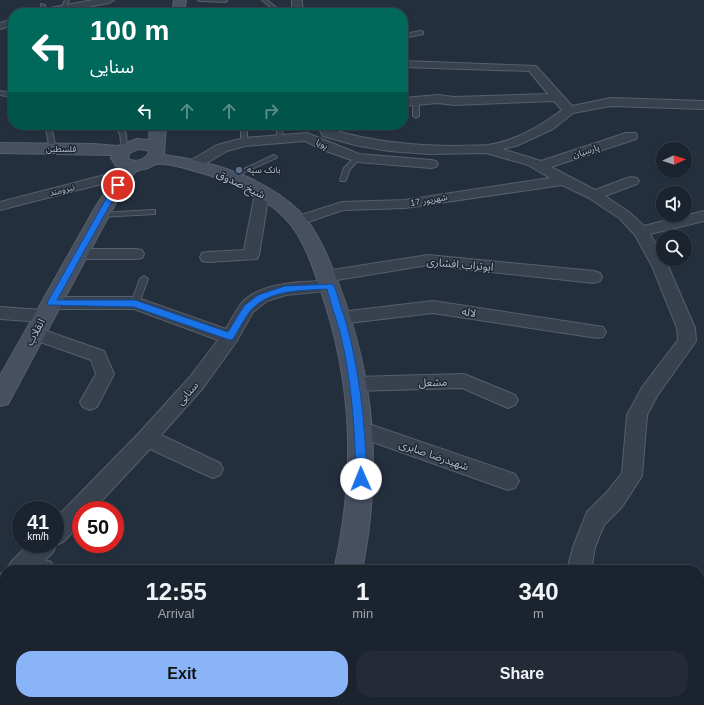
<!DOCTYPE html>
<meta charset="utf-8">
<style>
:root{--surface:#1b232e;--page:#242b36;--text:#f1f3f6;--muted:#a0a4aa;--line:#39404a;--accent:#8ab4f8}
body{margin:0;font-family:Helvetica,"Noto Sans Arabic",sans-serif;background:var(--page);color:var(--text);height:100vh;display:flex;flex-direction:column;font-size:15px;white-space:nowrap}
*{box-sizing:border-box;margin:0}
p{font-size:13px;color:var(--muted)}
.icon{flex:none;width:22px;height:22px;fill:none;stroke:currentColor;stroke-width:2;stroke-linecap:round;stroke-linejoin:round}
.map{position:relative;flex:1;overflow:hidden}
.side{position:absolute;left:0px;top:565px;width:704px;height:140px;display:flex;flex-direction:column;background:var(--surface);border-radius:16px 16px 0 0;box-shadow:0 1px 3px #0004,0 0 0 1px var(--line)}
.side>*{flex:none}
.guide{position:absolute;left:8px;top:8px;width:400px;height:122px;border-radius:16px;box-shadow:0 1px 3px #0004,0 0 0 1px var(--line);background:#00695c;color:#fff;overflow:hidden}
.needle{width:26px;rotate:86deg}
.tools{position:absolute;left:656px;top:142px;display:grid;gap:8px}
.tools a{display:grid;place-items:center;width:36px;height:36px;border-radius:50%;background:var(--surface);box-shadow:0 1px 3px #0004,0 0 0 1px var(--line);font-size:20px}
.speed{position:absolute;left:12px;top:501px;display:flex;gap:8px;font-size:20px;font-weight:700;text-align:center}
.speed>*{display:grid;place-content:center;width:52px;height:52px;border-radius:50%;background:var(--surface);box-shadow:0 1px 3px #0004,0 0 0 1px var(--line);line-height:1}
.speed small{font-size:10px;font-weight:400}
.speed .limit{border:6px solid #d22;background:#fff;color:#111}
.pin{position:absolute;display:grid;place-items:center;width:34px;height:34px;color:#fff;margin:-17px;border:2px solid #fff;border-radius:50%;box-shadow:0 1px 4px #0007}
.me{position:absolute;width:44px;margin:-22px;rotate:359deg;stroke-linejoin:round;filter:drop-shadow(0 0 3px #0008)}
.turn{display:flex;align-items:center;gap:14px;height:84px;padding:0 16px;font-size:18px}
.turn .icon{width:52px;height:52px;stroke-width:2.5}
.turn b{display:block;font-size:28px;line-height:34px}
.lanes{display:flex;align-items:center;height:38px;padding:0 16px;background:#0003;justify-content:center;gap:20px;direction:ltr}
.lanes .off{opacity:.35}
.eta{display:flex;justify-content:space-evenly;align-items:center;height:68px;text-align:center}
.eta b{font-size:24px;font-weight:700;line-height:28px}
.action{display:flex;gap:8px;margin-top:auto;padding:8px 16px}
.action a{flex:1;height:46px;border-radius:16px;background:var(--accent);color:#111;font-size:16px;font-weight:700;line-height:46px;text-align:center}
.action a+a{background:var(--page);color:var(--text)}
.map>svg:first-child{display:block}
.lines{fill:none;stroke-linecap:round;stroke-linejoin:round}
.lane-casing{stroke:#565f6c;stroke-width:2}
.street-casing{stroke:#565f6c;stroke-width:2}
.secondary-casing{stroke:#565f6c;stroke-width:2}
.lane{fill:#38414e;fill-rule:evenodd}
.street{fill:#38414e;fill-rule:evenodd}
.secondary{fill:#465061;fill-rule:evenodd}
.route{fill:#1a73e8;stroke:#114b97}
.service-dot{fill:#5c6f8a;stroke:#1d2633;stroke-width:1.5}
.labels{text-anchor:middle;dominant-baseline:central;stroke-width:3;stroke-linejoin:round;paint-order:stroke}
.far-street-label{font-size:9px;fill:#b4bcc9;stroke:#1d2633}
.far-poi-label{font-size:9px;fill:#b4bcc9;stroke:#1d2633;text-anchor:start}
.street-label{font-size:11px;fill:#b4bcc9;stroke:#1d2633}
</style>
<div class="map">
<svg width="704" height="705" viewBox="0 0 704 705">
<rect width="100%" height="100%" fill="#242f3e"/>
<g class="lines">
<defs>
<path id="lane" d="M65,0h4l-4,9h-4z
M198,0h29v1l-2,1 -25,-1z
M262,0h5l11,9 -4,1z
M41,4l4,1 -1,8h-4z
M421,31l2,1v2l-20,4v-4z
M0,91l13,2v4l-13,-2z
M416,99l3,2v15l-3,2 -3,-2v-15z
M45,125h6l5,24 -1,1 -5,-1z
M115,125h6l5,9 1,15 -5,-1 -2,-14z
M241,125h6v17l-3,2 -3,-2z
M277,125h6l-1,14 -5,-1z
M274,155l3,2 -1,1 -44,20h-4l-1,-1z
M357,156l3,2 -10,11 -4,11 -1,1h-4l-1,-1 4,-12 11,-11z
M152,210h3v4l-55,3 -4,-2 4,-2z
M144,276l4,3 -9,24 -1,2h-6l-1,-2 9,-24z"/>
<path id="street" d="M93,0h21l-5,3 -54,10h-21l5,-3z
M292,0h10v6l6,7h-10l-6,-7z
M13,19v6l-13,4v-6z
M403,61l133,5 36,40 39,-8 93,3v8l-93,-3 -38,7 -20,16 -37,17 -14,3 39,12 85,-28h10l1,3 -1,3 -85,28 44,23 32,-12 5,-1 5,1 2,3 -2,3 -32,12 24,16 15,14 60,-15v10l-54,13 18,32 27,62 1,13 -39,55 -10,19 -5,61 -20,31 -18,18 -9,22 -4,23h-24l6,-23 14,-35 19,-19 16,-20 5,-58 16,-29 35,-46 -1,-12 -25,-62 -17,-31 -16,-17 -30,-20 -27,-13 -157,23 -62,2 -41,14 -5,2 -5,-2 -2,-3 2,-3 50,-16 63,-2 145,-22 -22,-13 -42,-12 -57,1 -40,-3 -34,-6 -32,-9 -6,-11h12l4,5c41,12 81,16 124,16 10,-1 21,0 31,-1 27,-4 53,-19 74,-35l-8,-9 -100,4 -16,-2 -35,3v-8l35,-3 16,2 94,-3 -19,-23 -126,-4z
M307,133l52,21 72,6 5,1 2,3 -2,3 -5,1 -74,-6 -34,-12 -18,-9 -60,5 -18,5 -29,17h-10l-2,-3 2,-3 29,-17 27,-7z
M124,170l5,1 2,3 -2,3 -129,33v-8z
M262,189l5,1 2,3 -10,62 -2,4 -49,3 -6,-1 -2,-4 2,-4 6,-1 36,-2 11,-57 2,-3z
M79,249h57l6,1 2,4 -2,4 -6,1h-57l-6,-1 -2,-4 2,-4z
M428,255l166,16 6,2 2,4 -2,4 -6,2 -166,-18 -97,16 5,1 2,4 -2,4 -50,5 -19,6 -14,11 -17,30 -33,46 -42,47 59,28 3,6 -3,6 -7,3 -7,-3 -56,-26 -57,61h-12v13l-18,19 -7,3 -3,7 -8,8 6,2 4,8h-48l4,-8 18,-18h26v-25l85,-87 49,-54 29,-38 -84,-31h-83l-6,-2 -2,-4 2,-4 6,-2h84l91,32c5,-8 9,-17 15,-25 17,-21 57,-22 82,-23l-3,-1 -2,-4 2,-4 6,-1z
M433,301l164,25 6,1 3,5 -3,5 -6,1 -164,-25 -93,11 -6,-2 -3,-4 3,-4 6,-2z
M0,307l44,3 6,2 3,4 -3,4 -6,2 -44,-3z
M35,327l69,24 10,23 -17,33 -7,3 -7,-3 -3,-5 16,-28 -5,-14 -62,-22 -3,-5 3,-5z
M464,374l51,21 3,5 -3,5 -7,3 -46,-20 -108,3 -7,-2 -2,-5 2,-5 7,-2z
M360,421l155,53 4,7 -4,7 -7,2 -155,-55 -3,-6 3,-6z
M5,571v27l-5,2v-26z
M61,700h28l-2,5h-28z
M386,700h27l2,5h-27z
M535,700h26l-1,5h-26z"/>
<path id="secondary" d="M174,0h12l-2,13h-12z
M150,125h16l-2,30c47,6 100,22 135,56 19,20 30,48 40,74 36,95 43,185 23,285h-28c22,-97 19,-187 -14,-282 -7,-21 -15,-45 -29,-63 -22,-28 -62,-45 -96,-54 -9,-3 -29,-8 -38,-7 -4,1 -8,4 -12,5 -2,0 -6,1 -8,2 -9,5 -18,26 -23,35l-106,198 -8,2v-30l96,-170 25,-38 -5,-2 -5,-8 1,-3 -112,-2v-10l94,1 24,2 19,-7 12,1zM138,149l9,1 2,3c-5,7 -13,10 -21,6l1,-6z
M293,700h32l-1,5h-32z"/>
</defs>
<use href="#lane" class="lane-casing"/>
<use href="#street" class="street-casing"/>
<use href="#secondary" class="secondary-casing"/>
<use href="#lane" class="lane"/>
<use href="#street" class="street"/>
<use href="#secondary" class="secondary"/>
</g>
<path class="route" d="M115,183h5l1,2 -64,115h78l93,32 16,-26 14,-11 27,-9 48,-2c5,10 7,22 11,32 16,53 21,108 23,163l-2,3 -4,2 -3,-2 -2,-3c-1,-48 -4,-96 -15,-143 -4,-15 -10,-31 -14,-47 -27,2 -56,0 -76,21 -7,8 -12,20 -18,29l-3,1 -96,-33 -86,-2 -1,-2z"/>
<circle class="service-dot" cx="239" cy="170" r="4"/>
<g class="labels">
<g class="far-street-label">
<text transform="translate(322 144) rotate(25)">پویا</text>
<text x="61" y="149">فلسطین</text>
<text transform="translate(586 151) rotate(-18)">پارسیان</text>
<text transform="translate(62 190) rotate(-14)">نیرومند</text>
<text transform="translate(429 200) rotate(-9)">17 شهریور</text>
</g>
<g class="far-poi-label">
<text x="247" y="170">بانک سپه</text>
</g>
<g class="street-label">
<text transform="translate(241 184) rotate(26)">شیخ صدوق</text>
<text transform="translate(460 264) rotate(5)">ابوتراب افشاری</text>
<text transform="translate(469 312) rotate(9)">لاله</text>
<text transform="translate(35 332) rotate(-62)">انقلاب</text>
<text transform="translate(433 382) rotate(-2)">مشعل</text>
<text transform="translate(187 393) rotate(-49)">سنایی</text>
<text transform="translate(434 455) rotate(19)">شهیدرضا صابری</text>
</g>
</g>
</svg>
<div class="tools">
<a><svg class="needle" viewBox="-14 -14 28 28"><path d="M0-13l5 13h-10z" fill="#e53935"/><path d="M0 13l5-13h-10z" fill="#a0a4aa"/></svg></a>
<a><svg class="icon" aria-label="sound" viewBox="0 0 24 24"><path d="M4 9h4l5-4v14l-5-4H4zM17 9q2 3 0 6"/></svg></a>
<a><svg class="icon" aria-label="search" viewBox="0 0 24 24"><circle cx="10" cy="10" r="6"/><path d="M15 15l6 6"/></svg></a>
</div>
<div class="speed"><div>41<small>km/h</small></div><div class="limit">50</div></div>
<div class="pin" style="left:118px;top:185px;background:#d93025"><svg class="icon" aria-label="arrive" viewBox="0 0 24 24"><path d="M6 21V4h12l-3 4 3 4H6"/></svg></div>
<svg class="me" style="left:361px;top:479px" viewBox="-20 -20 40 40"><circle r="19" fill="#fff"/><path d="M0-13L10 11 0 6-10 11z" fill="#1a73e8"/></svg>
<div class="guide">
<div class="turn"><svg class="icon" aria-label="left" viewBox="0 0 24 24"><path d="M17 20v-9H6M10 6l-5 5 5 5"/></svg><div><b>100 m</b>سنایی</div></div>
<div class="lanes"><svg class="icon" aria-label="left" viewBox="0 0 24 24"><path d="M17 20v-9H6M10 6l-5 5 5 5"/></svg><svg class="icon off" aria-label="ahead" viewBox="0 0 24 24"><path d="M12 20V5M6 11l6-6 6 6"/></svg><svg class="icon off" aria-label="ahead" viewBox="0 0 24 24"><path d="M12 20V5M6 11l6-6 6 6"/></svg><svg class="icon off" aria-label="right" viewBox="0 0 24 24"><path d="M7 20v-9h11M14 6l5 5-5 5"/></svg></div>
</div>
<section class="side">
<div class="eta">
<div><b>12:55</b><p>Arrival</p></div>
<div><b>1</b><p>min</p></div>
<div><b>340</b><p>m</p></div>
</div>
<div class="action"><a>Exit</a><a>Share</a></div>
</section>
</div>
